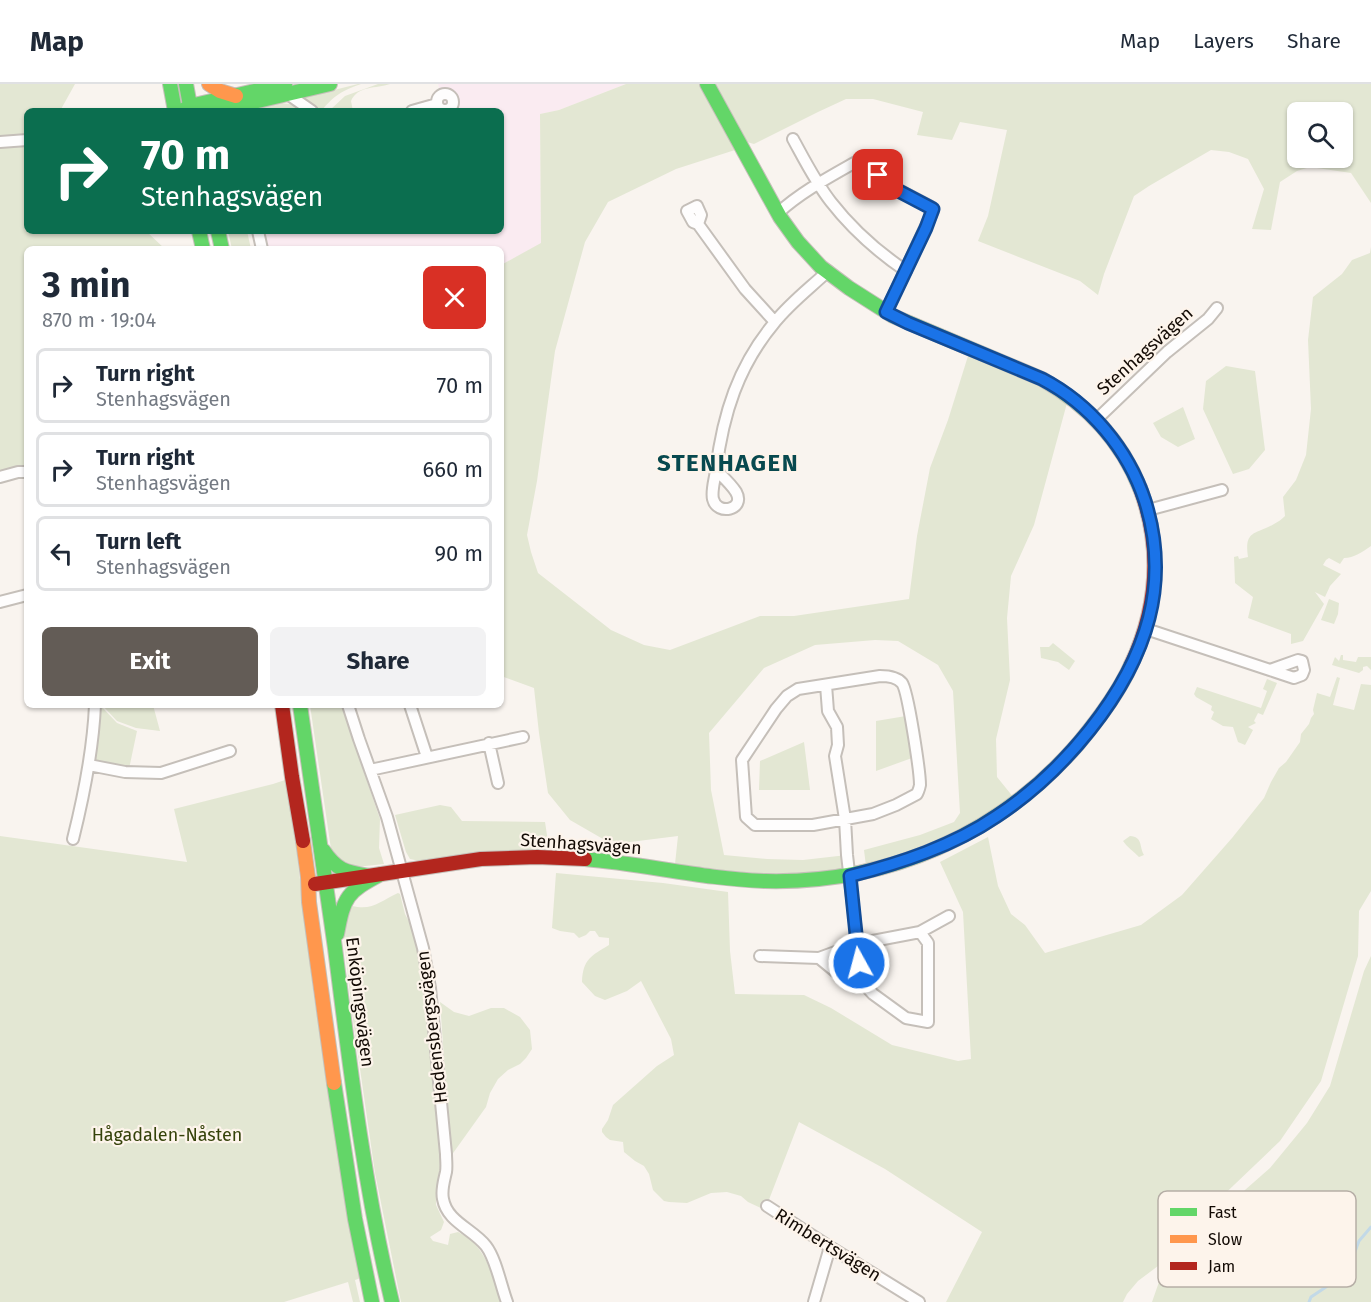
<!DOCTYPE html>
<meta charset="utf-8">
<style>
:root{--surface:#fff;--page:#f2f2f3;--text:#1f2937;--muted:#747a83;--line:#e0e1e3;--accent:#635c56}
body{margin:0;font-family:"Fira Sans",sans-serif;background:var(--page);color:var(--text);height:100vh;display:flex;flex-direction:column;font-size:22px;white-space:nowrap}
*{box-sizing:border-box;margin:0}
p{font-size:20px;color:var(--muted)}
.icon{flex:none;width:33px;height:33px;fill:none;stroke:currentColor;stroke-width:2;stroke-linecap:round;stroke-linejoin:round}
.map{position:relative;flex:1;overflow:hidden}
.drawer{position:absolute;left:24px;top:162px;width:480px;height:462px;display:flex;flex-direction:column;background:var(--surface);border-radius:9px;box-shadow:0 2px 4px #0004}
.drawer>*{flex:none}
.guide{position:absolute;left:24px;top:24px;width:480px;height:126px;border-radius:9px;box-shadow:0 2px 4px #0004;background:#0b6e4f;color:#fff;overflow:hidden}
.controls{position:absolute;left:1287px;top:18px;display:grid;gap:12px}
.controls a{display:grid;place-items:center;width:66px;height:66px;border-radius:9px;background:var(--surface);box-shadow:0 2px 4px #0004;font-size:30px}
.pin{position:absolute;display:grid;place-items:center;width:51px;height:51px;color:#fff;margin:-26px;border-radius:12px;box-shadow:0 3px 9px #0006}
.me{position:absolute;width:66px;margin:-33px;rotate:353deg;stroke-linejoin:round;filter:drop-shadow(0 0 4px #0008)}
.turn{display:flex;align-items:center;gap:21px;height:126px;padding:0 18px;font-size:27px}
.turn .icon{width:78px;height:78px;stroke-width:2.5}
.turn b{display:block;font-size:42px;line-height:51px}
.round{display:grid;place-items:center;flex:none;width:63px;height:63px;border-radius:9px;background:var(--page)}
.head{display:flex;align-items:center;justify-content:space-between;height:102px;padding:0 18px}
h1{font-size:36px;font-weight:700;line-height:45px}
.action{display:flex;gap:12px;margin-top:auto;padding:12px 18px}
.action a{flex:1;height:69px;border-radius:9px;background:var(--accent);color:#fff;font-size:24px;font-weight:700;line-height:69px;text-align:center}
.action a+a{background:var(--page);color:var(--text)}
ul{padding:0;list-style:none}
li{display:flex;align-items:center;gap:18px;height:75px;margin:0 12px 9px;padding:0 6px;border:3px solid var(--line);border-radius:9px}
li div{flex:1}
li b{display:block;font-size:22px}
li em{font-style:normal}
header{display:flex;align-items:center;gap:36px;box-sizing:border-box;height:84px;padding:0 30px;background:var(--surface);border-bottom:2px solid var(--line)}
header strong{font-size:28px}
nav{display:flex;gap:33px;margin-inline-start:auto;font-size:21px}
.map>svg:first-child{display:block}
.commercial{fill:#faebf1}
.green{fill:#e3e7d3;fill-rule:evenodd}
.lines{fill:none;stroke-linecap:round;stroke-linejoin:round}
.stream{stroke:#c2d9e7;stroke-width:3}
.street-casing{stroke:#c5bfb9;stroke-width:14}
.fast-casing{stroke:#c5bfb9;stroke-width:16}
.slow-casing{stroke:#c5bfb9;stroke-width:16}
.jam-casing{stroke:#c5bfb9;stroke-width:16}
.street{stroke:#fefdfd;stroke-width:10}
.fast{stroke:#63d668;stroke-width:14}
.slow{stroke:#ff974d;stroke-width:14}
.jam{stroke:#b3261e;stroke-width:14}
.route-casing{stroke:#114b97;stroke-width:15}
.route{stroke:#1a73e8;stroke-width:10}
.labels{text-anchor:middle;dominant-baseline:central;stroke-width:4.5;stroke-linejoin:round;paint-order:stroke}
.street-label{font-size:18px;fill:#120a04;stroke:#fdf4eb}
.park-label{font-size:18px;fill:#35420a;stroke:#fdf4eb}
.district-label{font-size:24px;font-weight:bold;letter-spacing:1.5px;fill:#08494f;stroke:#fdf4eb}
.key{fill:#fdf4eb;stroke:#b6aea6;stroke-width:1.5}
.key-label{font-size:16px;fill:#120a04}
</style>
<header>
<strong>Map</strong>
<nav><a>Map</a><a>Layers</a><a>Share</a></nav>
</header>
<div class="map">
<svg width="1371" height="1218" viewBox="0 0 1371 1218">
<rect width="100%" height="100%" fill="#f9f4ef"/>
<path class="commercial" d="M438,0h188l-67,26 -19,4 1,130 -40,21v-16h-239l-4,-18h243v-120h-89l26,-12 3,-4z"/>
<path class="green" d="M0,0h75l-15,27h-33v120h119l19,18h-138v223l-27,5z
M358,0h3c-20,7 -26,11 -40,27h-4l-12,-11 1,-3z
M378,0h12c-14,5 -32,1 -39,17l2,10h-24l16,-15z
M626,0h73l36,66 -59,19 -68,33 -23,40 -30,109 -18,130 -10,54 4,17 7,21 73,57 33,15 26,5 90,-34h34l115,-17 8,-63 13,-68 18,-48 20,-64c31,13 74,26 99,47l-33,122 -23,51 -4,42 3,62 -14,59 1,38 17,21 -28,19 -57,28 -63,21 -2,-16 56,-15 34,-13 6,-9 -7,-122 -15,-26 -40,-24 -23,-1 -60,5 -51,23 -55,65 2,57 13,65 43,4 36,1 44,-5v16l-81,3 -35,-3 -56,-7 3,-28 -56,7 -19,-4 -33,-19 -22,-27 -9,-60 -5,-45 -33,-12v-411l40,-22 -1,-129 19,-4z
M713,0h658v119l-20,-30 -41,-6 -13,4 -17,11 -9,48 -19,-1 12,-40 -16,-30 -19,-7 -18,-2 -62,36 -15,10 -30,78 -6,21 -18,-14 -102,-40 10,-25 19,-86 -47,-8 -8,18 -35,-5 6,-23 -50,-13h-27l-28,13 -64,32 -7,-2zM1298,28h44v46h-44z
M282,19l14,2 11,6h-61z
M228,147h19l4,18h-19z
M1371,163v299c-9,6 -17,12 -27,12l-4,6 -11,-6 -3,2 -3,5 18,9 -11,12 -5,11 -10,-5 9,12 -21,37 -12,3v-10l-43,-16 5,-21 -18,-14 -1,-26 4,-1 1,3 9,-2c-4,-27 7,-22 26,-33 4,-2 8,-5 11,-8l-2,-19 13,-17 10,-25 5,-46 -3,-69 5,-43 29,-23 10,-14 18,-7z
M1226,282l29,5 10,79 -16,19 -16,5 -30,-65 3,-28z
M1183,323l12,32 -17,8 -17,-10 -8,-14z
M1329,515l10,4 -1,11 -4,10 -13,-4z
M1053,559l22,18 -6,9 -11,-8 -17,-4 -1,-11h9z
M1341,571h2v5l13,2 2,-5h13v13l-4,-4 -4,1v3l-4,3 -27,-8 3,-8 4,4z
M1337,593l3,1 -7,27 21,5 7,-26 10,1v206l-12,20 -1,45 -37,125 -41,60 -89,85 -33,40 -20,15 -11,13 -4,8h-177l36,-70 -97,-63 -86,-47 -34,88 -17,-8 -7,-6 -14,-4 -16,1 -24,10 -18,-1 -5,-1 -11,-11 -4,-16 -5,-8 -9,-5 -11,-9 -1,-10 -13,-2 -4,-3 -4,-5v-3l6,-9 5,-15 44,-39 17,-11 -3,-16 -30,-58 -14,10 -22,9 -10,-4 -13,-14c1,-23 9,-26 27,-37v-7l-10,-1 -4,-6h-5l-4,4 -7,3 -5,-5 -14,-2 -8,-3 4,-55 107,10 65,9 2,59 5,43 69,1 27,13 61,37 66,16 13,-2 -8,-147 -23,-50 48,-25 10,49 13,28 14,11 20,28 96,-28 41,-30 50,-57 32,-40 7,-16 8,-14 7,-6 14,-20 1,-8 8,-10 2,-6 3,-4 -1,-4 4,-17 13,4z
M1267,595l10,4 -14,32 -5,-2 -4,8 2,2 -8,4 5,3 -8,15 -7,-3 -5,-15 -10,-1 -12,-7 3,-7 -3,-2 1,-4 -16,-9 -2,-3 3,-7 64,21 6,-17 -4,-2z
M100,621l17,18 20,8 -8,38 -37,-5z
M102,621h51l7,26 -24,-3 -19,-7z
M310,621h31l39,114 -1,29 5,16 -37,4 -16,-19z
M906,632l6,42 -36,13v-50z
M804,658l6,48h-51l1,-29z
M288,695l26,218 47,281 -6,2 5,22h-7l-5,-20 -64,20h-284v-466l187,26 -13,-53 99,-25z
M440,721l11,2 11,14 83,1 4,26 -13,3 -116,10 -10,-2 -4,-7 -11,-37z
M1130,752c13,1 9,10 14,19l-5,2c-6,-6 -12,-10 -16,-16z
M398,809l2,1 5,20 9,17 12,57 14,148 1,29 -5,29v11l8,17 -3,8 -11,7 3,4 15,4 2,-11 8,-2c28,13 34,43 44,70h-101l-26,-129 -23,-160 -9,-84 9,-23c21,5 28,-5 46,-13z
M1371,872v346h-219l7,-20 12,-20 25,-29 74,-65 37,-45 23,-37 34,-115z
M440,918l14,10 15,4 22,-8h13l16,9 10,13 2,19 -6,9 -6,6 -12,6 -10,9 -8,14 -4,14 -35,49z"/>
<g class="lines">
<path class="stream" d="M1309,1218l2,-5 36,-24 12,-32 12,-14"/>
<defs>
<path id="street" d="M437 18a8 8 0 1 1 16 0a8 8 0 1 1-16 0Z
M289,11l23,16
M412,27l25,-7
M793,55c12,22 23,44 38,63 21,27 47,50 75,69
M0,58l27,-2
M778,129c24,-22 55,-38 83,-54l32,28 38,20 2,4 -47,101
M698,140l-5,-2 -6,-11 10,-5 4,9 -3,9 47,65 30,33
M258,147l4,18
M1096,336l71,-68 41,-33 9,-11
M716,386c-1,9 -5,21 -3,29 4,17 33,11 23,-7 -5,-8 -13,-15 -20,-22 7,-56 22,-104 59,-148 15,-19 35,-34 53,-51
M0,393l18,-5h9
M1148,426l74,-20
M0,518l27,-7
M1146,545l124,41 28,-10 4,1 2,9 -2,5 -8,3 -24,-8
M880,592c8,0 17,1 22,7 6,8 18,89 18,102 -1,5 -1,4 -3,9l-21,11 -23,9 -60,11h-58l-9,-8 -4,-57 34,-51 11,-13 11,-7z
M348,621l11,34 28,78 36,131 7,40 16,166c0,6 1,12 0,18 -2,9 -5,18 -3,27 4,23 30,30 43,47 10,13 15,40 21,56
M410,621l17,52
M489,659l9,40
M89,681l36,7 36,1 69,-22
M370,686l153,-33
M73,755c11,-44 20,-88 22,-134
M920,848l29,-16
M760,872l59,2 38,-14 63,-12 8,11v79l-22,-4 -33,-24 -11,-12 -15,-127 -2,-36 -10,-63 3,-11 -1,-18 -9,-16 -2,-26
M819,874l17,14 26,10
M767,1122l63,41 89,55
M814,1218l16,-55"/>
<path id="fast" d="M170,0l5,27
M186,0l5,27
M707,0l73,133 18,25 23,25 28,21 44,28 149,63c44,25 79,61 98,109
M182,27l8,-5 95,-22
M215,27l115,-27
M199,147l4,18
M218,147l4,18
M300,621c12,81 24,162 35,243 15,119 29,237 57,354
M323,766c14,21 23,22 46,26
M585,775c60,5 119,20 180,22 122,3 233,-45 313,-137 20,-24 40,-50 53,-79
M337,850c7,-38 10,-42 44,-60
M334,999l21,136 17,83"/>
<path id="slow" d="M209,0l11,7 16,5
M303,757l5,36 1,25 25,181"/>
<path id="jam" d="M1131,581c27,-58 32,-116 9,-177
M282,621l10,72 11,64
M315,800l166,-25 56,-2 48,2"/>
</defs>
<use href="#street" class="street-casing"/>
<use href="#fast" class="fast-casing"/>
<use href="#slow" class="slow-casing"/>
<use href="#jam" class="jam-casing"/>
<use href="#street" class="street"/>
<use href="#fast" class="fast"/>
<use href="#slow" class="slow"/>
<use href="#jam" class="jam"/>
</g>
<g class="lines">
<defs>
<path id="route" d="M859,879l-9,-87c51,-13 103,-30 147,-60 65,-43 132,-121 152,-198 10,-39 8,-79 -4,-117 -17,-52 -55,-97 -103,-122l-134,-56 -22,-11 40,-84 7,-19 -40,-21 -15,-13"/>
</defs>
<use href="#route" class="route-casing"/>
<use href="#route" class="route"/>
</g>
<g class="labels">
<g class="street-label">
<text transform="translate(1145 267) rotate(-42)">Stenhagsvägen</text>
<text transform="translate(581 760) rotate(4)">Stenhagsvägen</text>
<text transform="translate(360 918) rotate(83)">Enköpingsvägen</text>
<text transform="translate(432 943) rotate(-97)">Hedensbergsvägen</text>
<text transform="translate(828 1161) rotate(32)">Rimbertsvägen</text>
</g>
<g class="park-label">
<text x="167" y="1051">Hågadalen-Nåsten</text>
</g>
<g class="district-label">
<text x="728" y="379">STENHAGEN</text>
</g>
</g>
<rect x="1158" y="1107" width="198" height="96" rx="9" class="key"/>
<rect x="1170" y="1124" width="27" height="8" fill="#63d668"/>
<rect x="1170" y="1151" width="27" height="8" fill="#ff974d"/>
<rect x="1170" y="1178" width="27" height="8" fill="#b3261e"/>
<g class="key-label">
<text x="1208" y="1134">Fast</text>
<text x="1208" y="1161">Slow</text>
<text x="1208" y="1188">Jam</text>
</g>
</svg>
<div class="controls">
<a><svg class="icon" aria-label="search" viewBox="0 0 24 24"><circle cx="10" cy="10" r="6"/><path d="M15 15l6 6"/></svg></a>
</div>
<div class="pin" style="left:878px;top:91px;background:#d93025"><svg class="icon" aria-label="arrive" viewBox="0 0 24 24"><path d="M6 21V4h12l-3 4 3 4H6"/></svg></div>
<svg class="me" style="left:859px;top:879px" viewBox="-20 -20 40 40"><circle r="17" fill="#1a73e8" stroke="#fff" stroke-width="3"/><path d="M0-11L8 9 0 5-8 9z" fill="#fff"/></svg>
<div class="guide">
<div class="turn"><svg class="icon" aria-label="right" viewBox="0 0 24 24"><path d="M7 20v-9h11M14 6l5 5-5 5"/></svg><div><b>70 m</b>Stenhagsvägen</div></div>
</div>
<section class="drawer">
<div class="head"><div><h1>3 min</h1><p>870 m · 19:04</p></div><a class="round" style="background:#d93025;color:#fff"><svg class="icon" aria-label="close" viewBox="0 0 24 24"><path d="M6 6l12 12M18 6L6 18"/></svg></a></div>
<ul>
<li><svg class="icon" aria-label="right" viewBox="0 0 24 24"><path d="M7 20v-9h11M14 6l5 5-5 5"/></svg><div><b>Turn right</b><p>Stenhagsvägen</p></div><em>70 m</em></li>
<li><svg class="icon" aria-label="right" viewBox="0 0 24 24"><path d="M7 20v-9h11M14 6l5 5-5 5"/></svg><div><b>Turn right</b><p>Stenhagsvägen</p></div><em>660 m</em></li>
<li><svg class="icon" aria-label="left" viewBox="0 0 24 24"><path d="M17 20v-9H6M10 6l-5 5 5 5"/></svg><div><b>Turn left</b><p>Stenhagsvägen</p></div><em>90 m</em></li>
</ul>
<div class="action"><a>Exit</a><a>Share</a></div>
</section>
</div>
